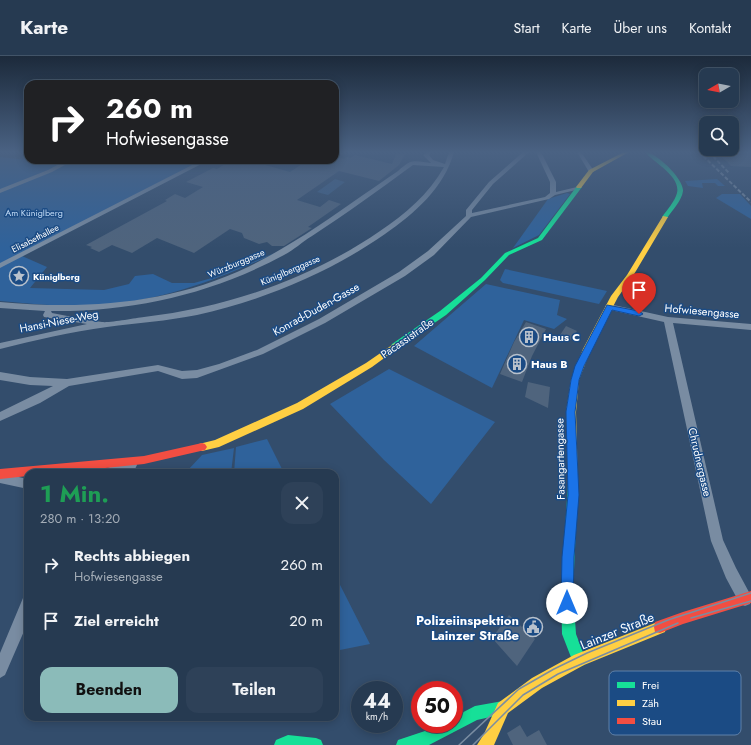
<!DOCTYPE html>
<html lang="de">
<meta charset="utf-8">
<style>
:root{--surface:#263a51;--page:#2e4158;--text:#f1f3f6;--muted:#a4adb7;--line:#425468;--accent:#8bbbb9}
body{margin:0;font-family:Jost,sans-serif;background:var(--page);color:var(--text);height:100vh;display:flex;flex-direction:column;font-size:15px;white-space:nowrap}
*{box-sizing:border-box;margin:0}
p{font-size:13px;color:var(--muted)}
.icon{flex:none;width:22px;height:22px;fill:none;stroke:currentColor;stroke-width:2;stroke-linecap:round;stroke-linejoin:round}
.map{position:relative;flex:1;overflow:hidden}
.drawer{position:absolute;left:24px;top:413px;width:315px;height:252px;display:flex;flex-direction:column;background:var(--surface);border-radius:12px;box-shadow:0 2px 10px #0003,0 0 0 1px var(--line)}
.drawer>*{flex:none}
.banner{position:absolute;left:24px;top:24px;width:315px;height:84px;border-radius:12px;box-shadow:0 2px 10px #0003,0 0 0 1px var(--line);background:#202124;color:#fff;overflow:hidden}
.needle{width:26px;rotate:260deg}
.tools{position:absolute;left:699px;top:12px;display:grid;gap:8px}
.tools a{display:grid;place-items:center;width:40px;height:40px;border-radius:8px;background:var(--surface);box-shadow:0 2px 10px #0003,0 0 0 1px var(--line);font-size:20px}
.speed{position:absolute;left:351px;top:625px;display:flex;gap:8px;font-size:20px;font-weight:700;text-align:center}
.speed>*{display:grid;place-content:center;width:52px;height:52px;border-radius:50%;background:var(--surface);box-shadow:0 2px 10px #0003,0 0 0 1px var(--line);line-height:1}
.speed small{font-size:10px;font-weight:400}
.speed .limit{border:6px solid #d22;background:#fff;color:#111}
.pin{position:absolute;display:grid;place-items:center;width:34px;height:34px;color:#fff;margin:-41px -17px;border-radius:50% 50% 50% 0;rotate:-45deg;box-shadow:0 0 4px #0007}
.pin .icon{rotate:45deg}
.me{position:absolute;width:44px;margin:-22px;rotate:0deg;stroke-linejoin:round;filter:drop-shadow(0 0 3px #0008)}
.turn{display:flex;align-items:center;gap:14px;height:84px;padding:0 16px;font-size:18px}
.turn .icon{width:52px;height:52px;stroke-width:2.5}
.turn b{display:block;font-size:28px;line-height:34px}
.round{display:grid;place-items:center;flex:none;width:42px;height:42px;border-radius:12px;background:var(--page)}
.headline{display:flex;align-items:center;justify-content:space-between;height:68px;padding:0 16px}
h1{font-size:24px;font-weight:700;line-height:30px;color:#1e9e55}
.cta{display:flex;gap:8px;margin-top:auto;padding:8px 16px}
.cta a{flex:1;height:46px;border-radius:12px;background:var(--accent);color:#111;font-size:16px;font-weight:700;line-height:46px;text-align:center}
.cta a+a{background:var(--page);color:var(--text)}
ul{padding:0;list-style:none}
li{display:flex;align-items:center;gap:12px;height:56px;padding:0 16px}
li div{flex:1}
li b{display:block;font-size:15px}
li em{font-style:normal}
header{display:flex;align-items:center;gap:24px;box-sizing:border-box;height:56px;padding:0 20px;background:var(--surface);border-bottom:1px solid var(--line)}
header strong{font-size:19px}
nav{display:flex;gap:22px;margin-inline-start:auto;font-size:14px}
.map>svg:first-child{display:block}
.green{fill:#2f629b}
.water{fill:#3c5f87}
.building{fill:#4f647d}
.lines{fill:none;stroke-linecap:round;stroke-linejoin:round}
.street{fill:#798ca2;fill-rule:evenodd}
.fast{fill:#16e098;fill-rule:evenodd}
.slow{fill:#ffcf43;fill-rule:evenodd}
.jam{fill:#f24e42;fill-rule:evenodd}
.tram{stroke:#7a8da2;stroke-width:1.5}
.rail{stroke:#7a8da2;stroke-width:2;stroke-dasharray:4 2;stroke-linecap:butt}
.route{fill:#1a73e8;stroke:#114b97}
.labels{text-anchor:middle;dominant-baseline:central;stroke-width:3;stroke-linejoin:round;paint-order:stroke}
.far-park-label{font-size:9px;fill:#c6def8;stroke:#1b4b84}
.far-street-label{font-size:9px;fill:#fff;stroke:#1b4b84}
.far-poi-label{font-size:9px;font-weight:bold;fill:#fff;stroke:#1b4b84;text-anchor:start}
.street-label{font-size:11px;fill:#fff;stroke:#1b4b84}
.poi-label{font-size:11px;font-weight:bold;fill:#fff;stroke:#1b4b84;text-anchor:start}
.near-poi-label{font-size:13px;font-weight:bold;fill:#fff;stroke:#1b4b84;text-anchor:end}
.near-street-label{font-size:13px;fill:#fff;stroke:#1b4b84}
.key{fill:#1b4b84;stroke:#5f81a9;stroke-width:1}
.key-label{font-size:11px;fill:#fff}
</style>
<header>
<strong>Karte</strong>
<nav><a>Start</a><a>Karte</a><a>Über uns</a><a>Kontakt</a></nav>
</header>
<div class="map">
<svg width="751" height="689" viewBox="0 0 751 689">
<rect width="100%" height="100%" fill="#334d6c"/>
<path class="green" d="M0,101l28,3 39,1 -18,9 -49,20z
M71,104h134l-205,105v-74z
M717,123l8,7h-7l-3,-3h-13l1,5 -15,-2 -3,-5z
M567,137l3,1 -31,41 -26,13 35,-49z
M722,138h18l11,12v13l-35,-21z
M277,196c-54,26 -111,47 -171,53 -35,3 -71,-1 -106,-4v-34l22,-11 25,11 -17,21 74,2 25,-6 6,-8 18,-2 19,9h22l25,-7z
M505,213l102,22 -8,13 -96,-21 -3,-3z
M486,228l74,16 -3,15 10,4 -13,10 -30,-9 -32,68 -78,-42z
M389,313l106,53 -64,82 -47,-44 -54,-56z
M267,383l17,34h-50l2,-26z
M234,392l-3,25h-56l13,-3 14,-15z
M335,519l35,69 -35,7z"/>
<path class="water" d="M335,123l10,3 -17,13 -11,-3z"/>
<path class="building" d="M717,96h34v15l-20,-1z
M396,98h9l-6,11 -20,16 -40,-10 -42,29 23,7 9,-7 12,4 -33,23 4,1 -28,18h-12l-5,-4 -8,2 -15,-6 -2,-5 -12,-4 -36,24 -37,-15 -25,15 -20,-8 -13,7 -9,-4 2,-1 -6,-2 81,-44 -2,-1 10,-6 10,4 18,-11 -17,-5 27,-14 4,1 15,-9h16l42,12 18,-12h27v-3l9,2 3,-2 3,1 5,-3 37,9z
M526,266l20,7 -14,27 -10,26 -22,-8 14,-32z
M566,270l11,5 -6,9 -11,-5z
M528,326l22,5 -2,21 -23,-11z
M509,559l26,24 -18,27 -25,-28z
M520,669l7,12 12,-7 8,15h-34l-6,-12z"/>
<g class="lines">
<path class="street" d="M427,96h5l-3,3 4,5 12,4 4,-12h5c-10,36 -39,61 -69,82 -56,39 -121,66 -188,81 -30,6 -60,8 -90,12 -36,5 -72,13 -107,22v-6l87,-19 -43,-7 -1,-2 2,-4 -45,-3v-6c84,8 171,2 248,-35 41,-20 78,-46 115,-72 12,-8 23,-16 35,-24 3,-3 8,-7 12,-9 5,-2 15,0 21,1l-8,-8zM413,109l31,2c-15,27 -39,47 -64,64 -70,48 -151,76 -236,86 -9,1 -34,6 -42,5 -16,-2 -33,-6 -50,-9l-1,-2c81,1 161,-17 233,-56 10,-5 18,-13 28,-19 34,-22 68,-47 101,-71z
M523,96h6l-36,32 -21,26v3l73,-16 5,-4v-11l-14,-30h5l15,30v10l21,-5 3,2 -25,6 -6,4 -78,18 -37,38 -29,21 -80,47 -62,31 -66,24 -15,1 -24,-8 -89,15 -29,17 -40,18v-9l53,-26 -23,-1 -30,-5v-8l30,5 37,2 91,-14 24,6 15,-1 22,-6 38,-14 62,-31 80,-47 29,-21 38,-35v-6l23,-28z
M577,96h4l13,19 -1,1h-4z
M67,104h7l-22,12 -52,21v-4l48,-19z
M202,104h7l-209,108v-5z
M609,248l59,13 83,7v6l-78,-7 50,217 13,28 14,26v10l-5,2 -5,-2 -14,-26 -15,-37 -47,-219 -58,-13 -1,-2 1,-2z
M131,404l4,1 2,4 -2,4 -13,4h-20l2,-4z
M0,417l28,6v10l-28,-6z
M28,540v26l-23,53 -5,3v-25l23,-55z"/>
<path class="fast" d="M645,96c11,0 39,27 38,39 -1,9 -11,20 -16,27l-5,-1c5,-7 13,-16 15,-24 4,-17 -24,-31 -32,-41z
M577,130l5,1 -40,53 -33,15 -24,25 -39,35 -48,33h-6l-1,-2 1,-2 48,-33 41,-33 24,-25 33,-15z
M573,423l4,2 1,3 -5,107 3,43 10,26 -2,5 -5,2 -5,-2 -12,-31 -1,-43 7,-107 1,-3z
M503,645l5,2 2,5 -2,5 -31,7 -48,25h-33l2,-5 30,-10 12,-6h14v-7l21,-11z
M288,679l28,3 5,2 2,5h-49l2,-5z"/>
<path class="slow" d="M624,96h5l-36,20 -12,16h-4l-1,-1 13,-17z
M663,160l5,1 -35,59 -15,21 -27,52 -12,31 -3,32 2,72 -1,3 -4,2 -4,-2 -1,-3 -2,-72 5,-32 12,-31 28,-53 16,-21z
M395,287l3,1 1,2 -1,2 -26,19 -69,42 -84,38 -17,4 -3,-1 -2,-3 2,-3 16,-4 82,-37 69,-40z
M660,565l5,1 1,5 -1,5 -81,33 -42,23 -34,25 -14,32h-17l7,-11 14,-31 34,-25 42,-23z"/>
<path class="jam" d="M202,387l3,1 2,3 -2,3 -61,14 -87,9h-29v3l-28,3v-10l144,-13z
M751,535v12l-68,21 -23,9 -5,-1 -1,-5 1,-5 28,-10z"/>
<path class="tram" d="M691,562l60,-17
M459,689l60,-56 35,-20 33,-16 81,-33 83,-27
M473,689l50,-50 35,-21 120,-51"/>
<path class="rail" d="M699,96l52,50
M709,96l20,21"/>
</g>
<linearGradient id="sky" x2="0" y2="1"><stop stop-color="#1c2a3b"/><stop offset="0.5" stop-color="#4a6283"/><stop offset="1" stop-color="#4a6283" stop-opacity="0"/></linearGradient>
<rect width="751" height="192" fill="url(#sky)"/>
<path class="route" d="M607,249l32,6 4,3 -4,2 -27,-6 -28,56 -5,14 -4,32 4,83 -5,62 -1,46 -2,4 -4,2 -5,-2 -1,-4 1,-46 6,-62 -2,-83 5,-32 4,-14z"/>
<defs>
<symbol id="sight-ring" viewBox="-11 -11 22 22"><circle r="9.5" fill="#1b4b84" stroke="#b8c1cc" stroke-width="1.5"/><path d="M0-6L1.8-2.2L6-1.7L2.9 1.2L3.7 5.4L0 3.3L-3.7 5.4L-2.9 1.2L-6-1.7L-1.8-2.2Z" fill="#b8c1cc"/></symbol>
<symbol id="building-ring" viewBox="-11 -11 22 22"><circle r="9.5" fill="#1b4b84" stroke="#b8c1cc" stroke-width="1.5"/><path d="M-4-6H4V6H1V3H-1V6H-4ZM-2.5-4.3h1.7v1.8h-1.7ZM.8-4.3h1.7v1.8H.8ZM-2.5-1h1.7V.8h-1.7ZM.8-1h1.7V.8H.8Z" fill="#b8c1cc"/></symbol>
<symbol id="civic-ring" viewBox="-11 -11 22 22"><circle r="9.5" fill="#1b4b84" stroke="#b8c1cc" stroke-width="1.5"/><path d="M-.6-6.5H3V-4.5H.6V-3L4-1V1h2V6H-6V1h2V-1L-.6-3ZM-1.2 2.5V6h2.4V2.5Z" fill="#b8c1cc"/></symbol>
</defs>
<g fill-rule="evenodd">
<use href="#sight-ring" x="8" y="209" width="22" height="22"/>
<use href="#building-ring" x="518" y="270" width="22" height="22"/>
<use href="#building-ring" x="506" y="297" width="22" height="22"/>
<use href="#civic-ring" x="522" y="560" width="22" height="22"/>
</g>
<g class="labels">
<g class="far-park-label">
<text x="34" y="156">Am Küniglberg</text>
</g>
<g class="far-street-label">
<text transform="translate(35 182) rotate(-27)">Elisabethallee</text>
<text transform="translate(236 207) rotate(-23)">Würzburggasse</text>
<text transform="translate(290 214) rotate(-23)">Küniglberggasse</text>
</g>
<g class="far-poi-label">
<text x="33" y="220">Küniglberg</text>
</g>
<g class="street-label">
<text transform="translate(316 253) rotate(-29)">Konrad-Duden-Gasse</text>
<text transform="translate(702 255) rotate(5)">Hofwiesengasse</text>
<text transform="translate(59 265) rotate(-11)">Hansi-Niese-Weg</text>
<text transform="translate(407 282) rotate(-35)">Pacassistraße</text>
<text transform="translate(560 403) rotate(-91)">Fasangartengasse</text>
<text transform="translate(700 406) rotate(77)">Chrudnergasse</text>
</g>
<g class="poi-label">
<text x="543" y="281">Haus C</text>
<text x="531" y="308">Haus B</text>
</g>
<g class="near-poi-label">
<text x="519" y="564">Polizeiinspektion<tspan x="519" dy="15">Lainzer Straße</tspan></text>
</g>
<g class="near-street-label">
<text transform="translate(617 575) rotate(-22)">Lainzer Straße</text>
</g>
</g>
<rect x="609" y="615" width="132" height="64" rx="6" class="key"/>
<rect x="617" y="626" width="18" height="6" fill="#16e098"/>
<rect x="617" y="644" width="18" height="6" fill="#ffcf43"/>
<rect x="617" y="662" width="18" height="6" fill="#f24e42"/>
<g class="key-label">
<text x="642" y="633">Frei</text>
<text x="642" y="651">Zäh</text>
<text x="642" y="669">Stau</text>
</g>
</svg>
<div class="tools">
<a><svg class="needle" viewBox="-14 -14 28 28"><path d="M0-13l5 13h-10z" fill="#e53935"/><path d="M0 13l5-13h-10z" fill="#a4adb7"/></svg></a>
<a><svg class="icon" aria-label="search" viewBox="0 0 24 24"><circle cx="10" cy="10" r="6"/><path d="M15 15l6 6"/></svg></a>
</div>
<div class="speed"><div>44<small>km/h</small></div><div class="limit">50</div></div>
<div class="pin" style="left:639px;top:258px;background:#d93025"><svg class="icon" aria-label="arrive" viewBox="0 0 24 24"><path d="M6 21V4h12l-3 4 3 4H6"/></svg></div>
<svg class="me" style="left:567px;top:547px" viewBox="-20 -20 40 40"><circle r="19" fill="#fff"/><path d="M0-13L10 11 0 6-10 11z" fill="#1a73e8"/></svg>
<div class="banner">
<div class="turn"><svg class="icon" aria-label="right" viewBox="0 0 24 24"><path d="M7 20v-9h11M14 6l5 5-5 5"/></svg><div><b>260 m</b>Hofwiesengasse</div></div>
</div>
<section class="drawer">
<div class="headline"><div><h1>1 Min.</h1><p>280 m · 13:20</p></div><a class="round"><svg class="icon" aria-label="close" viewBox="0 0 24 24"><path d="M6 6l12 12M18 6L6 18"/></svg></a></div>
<ul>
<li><svg class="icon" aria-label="right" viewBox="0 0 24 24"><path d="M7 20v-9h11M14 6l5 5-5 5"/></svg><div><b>Rechts abbiegen</b><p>Hofwiesengasse</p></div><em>260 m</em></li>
<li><svg class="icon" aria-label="arrive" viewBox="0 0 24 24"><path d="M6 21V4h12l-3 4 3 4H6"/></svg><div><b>Ziel erreicht</b></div><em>20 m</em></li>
</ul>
<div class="cta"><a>Beenden</a><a>Teilen</a></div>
</section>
</div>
